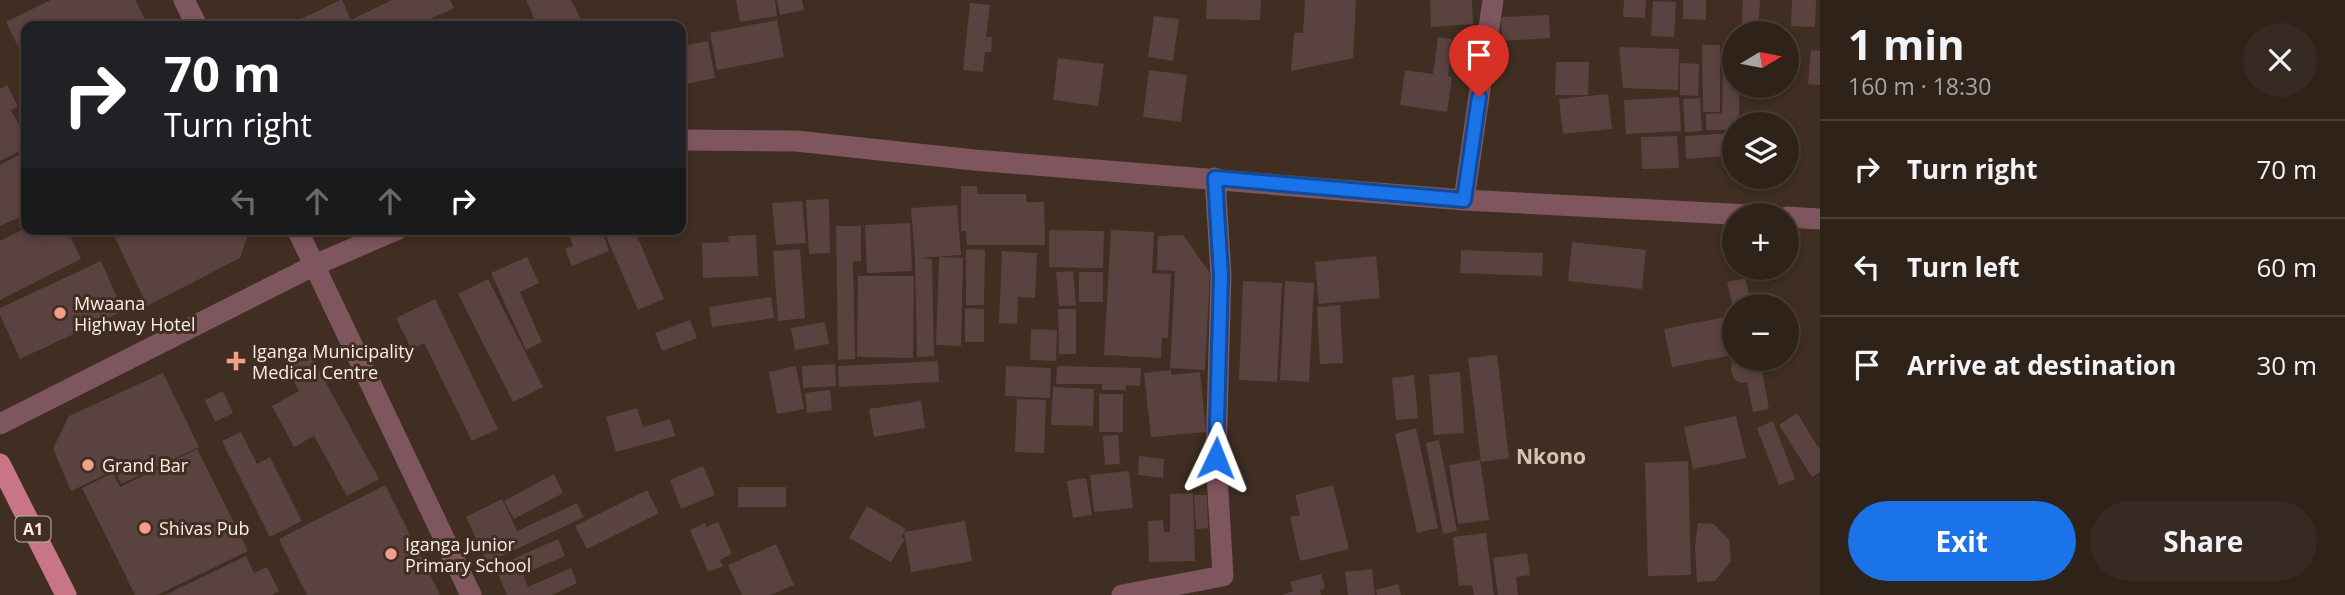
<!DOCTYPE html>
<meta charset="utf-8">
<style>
:root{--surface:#2f2219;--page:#372a22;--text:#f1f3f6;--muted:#a7a4a2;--line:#4a3f38;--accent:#1a73e8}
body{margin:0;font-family:"Open Sans",sans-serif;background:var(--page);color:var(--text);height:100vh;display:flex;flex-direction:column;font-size:26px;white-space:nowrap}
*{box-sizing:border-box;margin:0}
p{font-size:23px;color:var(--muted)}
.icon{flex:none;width:38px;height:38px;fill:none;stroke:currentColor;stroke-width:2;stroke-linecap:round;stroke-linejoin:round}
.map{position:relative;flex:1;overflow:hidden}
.side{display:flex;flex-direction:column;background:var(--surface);width:525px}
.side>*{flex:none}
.top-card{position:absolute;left:21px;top:21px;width:665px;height:214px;border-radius:14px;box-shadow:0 4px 10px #0003,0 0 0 2px var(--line);background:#202124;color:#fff;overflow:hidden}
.needle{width:46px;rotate:80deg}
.fabs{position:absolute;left:1722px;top:21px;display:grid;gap:14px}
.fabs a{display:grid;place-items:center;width:77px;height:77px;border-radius:50%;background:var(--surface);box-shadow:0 4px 10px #0003,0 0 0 2px var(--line);font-size:35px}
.pin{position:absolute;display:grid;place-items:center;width:60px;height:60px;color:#fff;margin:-72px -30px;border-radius:50% 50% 50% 0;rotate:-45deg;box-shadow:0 0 7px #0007}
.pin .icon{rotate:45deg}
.me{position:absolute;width:77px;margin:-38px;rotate:2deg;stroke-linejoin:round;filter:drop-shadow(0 0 5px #0008)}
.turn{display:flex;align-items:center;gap:24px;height:147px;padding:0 28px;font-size:32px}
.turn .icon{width:91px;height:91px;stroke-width:2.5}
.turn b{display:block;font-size:49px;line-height:60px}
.lanes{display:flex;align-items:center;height:66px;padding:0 28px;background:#0003;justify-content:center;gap:35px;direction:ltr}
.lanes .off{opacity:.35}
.round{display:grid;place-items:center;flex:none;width:74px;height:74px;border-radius:37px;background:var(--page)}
.head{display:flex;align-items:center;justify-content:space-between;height:119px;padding:0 28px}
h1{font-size:42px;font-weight:700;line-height:52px}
.action{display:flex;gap:14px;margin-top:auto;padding:14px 28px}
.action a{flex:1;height:80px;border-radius:42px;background:var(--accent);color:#fff;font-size:28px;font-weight:700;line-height:80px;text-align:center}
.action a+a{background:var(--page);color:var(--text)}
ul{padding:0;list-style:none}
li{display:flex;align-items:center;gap:21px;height:98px;padding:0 28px;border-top:2px solid var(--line)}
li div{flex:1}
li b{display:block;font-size:26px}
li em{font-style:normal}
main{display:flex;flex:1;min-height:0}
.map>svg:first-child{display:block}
.building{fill:#5a4240}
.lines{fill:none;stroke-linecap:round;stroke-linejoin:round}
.minor{stroke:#7f555e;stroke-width:21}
.primary{stroke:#c97588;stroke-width:21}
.route-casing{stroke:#114b97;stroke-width:18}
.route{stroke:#1a73e8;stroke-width:12}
.poi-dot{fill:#f49e89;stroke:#3f2e21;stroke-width:2.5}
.labels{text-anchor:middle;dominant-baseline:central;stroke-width:6;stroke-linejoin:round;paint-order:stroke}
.shield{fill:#3f2e21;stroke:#c2b4ab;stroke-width:2}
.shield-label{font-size:16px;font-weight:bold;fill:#faeee6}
.poi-label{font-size:18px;fill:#faeee6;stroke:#3f2e21;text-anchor:start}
.quarter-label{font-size:21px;font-weight:bold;fill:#d8c2b2;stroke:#3f2e21}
</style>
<main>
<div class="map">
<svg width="1820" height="595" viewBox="0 0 1820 595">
<rect width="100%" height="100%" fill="#3f2e21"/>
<path class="building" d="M51,0h84l12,23 -6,3h-115v37l-20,-41z
M340,0h2l9,20 41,-20h58l4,8 -39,18h-110l-4,-7z
M526,0h45l13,26h-46z
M736,0h39l2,16 -37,6z
M777,0h25l2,10 -24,5z
M1207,0h54l-1,20 -54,-1z
M1305,0h51l-3,58 -62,13 3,-38h9z
M1430,0h42l1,24 -42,3z
M1624,0h22l-1,18 -22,-1z
M1683,0h23v20l-23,-1z
M1743,0h17l-2,33h-17z
M1792,0h24l-1,27 -24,-1z
M1653,1l23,1 -2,35 -23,-1z
M970,3l20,2 -4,32h6l-1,15h-6l-2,20 -20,-2z
M1549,15l1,23 -48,3 -1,-24z
M1154,16l25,3 -6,42 -25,-4z
M777,20l7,37 -67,13 -7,-37z
M1438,37l14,2 -4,37 4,1 -5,35 -47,-7 5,-35 28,4z
M708,41l7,37 -34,7v-39z
M1702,45h18v67h-17z
M1619,47l60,2 -1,41 -55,-2z
M1811,50l9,1v34l-12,-1z
M1058,58l46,6 -6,42 -45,-6z
M1723,59h11v27h5v38h-5v6h-28v-16l16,-1z
M1556,62h33l-1,33h-33z
M1680,63l19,1 -1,32 -18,-1z
M1149,70l38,5 -6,47 -38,-5z
M7,85l11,22 -7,3 9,17 6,-3v24l-26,13v-72z
M1608,94l4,35 -49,5 -4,-35z
M1679,97l2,34 -55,3 -2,-34z
M1700,98l2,33 -17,1 -2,-33z
M1734,133v22l-48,4 -1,-23z
M1677,136l2,32 -37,1 -1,-32z
M26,151v63l-26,12v-61z
M961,186h16v8h49l1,8h17l1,43h-78l-1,-14h-5z
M829,199l1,54 -21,1 -3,-54z
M802,201l4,42 -30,2 -4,-42z
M957,205l4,50 -43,3 14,1 2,97 -17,1 -2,-99 -4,-50z
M910,223l2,48 -45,2 -2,-48z
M836,226h25v35h-8l2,98 -17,1z
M26,228l41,1 14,30 -81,41v-59z
M111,229h137l1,3 -9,26 -93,48z
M566,229h30l3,7 4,-2 6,17 -37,15 -7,-17 8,-3z
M603,229h31l30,70 -26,11z
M1049,230l55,1 -1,37 -54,-1z
M1111,230l43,2 -2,41 19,1 -3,64h-6l-1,20 -57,-3z
M756,235l2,41 -55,2 -1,-35 27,-1 -1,-6z
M1183,235l27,38 -5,97 -35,-2 5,-97 -18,-1 1,-34z
M1572,242l74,8 -4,39 -74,-8z
M800,249l5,69 -27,3 -5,-70z
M966,249l19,1 -1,55h-18z
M1461,250l82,3 -1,23 -82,-3z
M1002,251l35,2 -2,45 -17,-1 -1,27 -18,-1z
M1376,256l4,42 -61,6 -4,-42z
M527,257l12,26 -19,9 22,50 -16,8 -35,-77z
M939,257l24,1 -2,88 -25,-1z
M101,261l22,50 -103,48 -20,-44v-7z
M1073,271l3,34 -17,1 -3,-34z
M1079,272h24v30h-24z
M858,276h56l-1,82 -56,-1z
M1745,278l7,28h-19l-6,-24z
M488,279l55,108 -30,15 -55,-108z
M1243,281l39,2 -5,99 -38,-2z
M1285,281l29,2 -5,99 -29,-2z
M771,297l3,21 -62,9 -3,-20z
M435,299l63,130 -26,12 -48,-98 -12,7 -16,-32z
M1340,305l3,58 -23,1 -3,-57z
M965,308l19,1v33h-19z
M1058,309h18v45h-17z
M1730,316l3,39 -61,12 -8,-38z
M690,320l7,18 -35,13 -7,-18z
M825,322l4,22 -34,6 -4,-22z
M1031,329l26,1 -1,31 -26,-1z
M309,352l70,127 -32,17 -33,-60 -20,11 -22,-41 27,-15 -15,-26z
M1497,355l12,103 -28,4 -13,-104z
M1734,359h26l9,50 -16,3 -6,-30 -6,1 -7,-4 -3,-9 1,-9z
M938,361l1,21 -100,5 -1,-21z
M835,364l1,22 -33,2 -1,-22z
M796,366l8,43 -27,5 -8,-42z
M1006,366l45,2 -1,30 -45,-2z
M1057,366l84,2 -1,18 -14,-1v5h-24v-6h-46z
M1171,370v5l29,-3 6,60 -55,5 -7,-64z
M1460,372l4,61 -30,2 -5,-60z
M163,373l36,74 -78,37 -6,-14 -44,21 -18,-42 16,-33z
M1414,375l4,43 -22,2 -4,-42z
M1053,387l41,2 -1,37 -42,-1z
M830,390l2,20 -25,3 -2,-20z
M223,391l10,22 -18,9 -10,-22z
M1099,394h24v38h-24z
M1017,399l29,1 -2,53 -29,-1z
M921,401l4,27 -51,9 -5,-28z
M637,408l6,19 27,-8 5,17 -59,16 -10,-35z
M1797,413l23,37v22l-8,5 -33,-52z
M1736,416l10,42 -53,11 -9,-42z
M1773,421l22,58 -16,6 -22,-57z
M1416,428l22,100 -21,5 -22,-99z
M241,432l16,32 13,-7 32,64 -32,16 -48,-96z
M1118,435l2,29 -15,1 -2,-29z
M1439,440l18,91 -14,3 -17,-91z
M197,449l51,102 -91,44h-22l-53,-107 31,-15 7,14z
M1139,456l25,3 -1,19 -25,-3z
M1480,460l9,60 -31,4 -9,-59z
M1688,461l3,114 -43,1 -3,-113z
M703,466l12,29 -34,14 -11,-29z
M1129,471l4,37 -39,4 -4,-37z
M554,474l9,19 -49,26 -10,-18z
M1086,478l6,37 -19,3 -6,-37z
M385,485l55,110h-133l-28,-56z
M1333,485l16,64 -49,12 -10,-44 10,-2 -5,-20z
M738,487h48v20h-48z
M647,490l12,23 -72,36 -12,-23z
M1193,493l2,68 -46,1 -1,-41 15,-1 1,12h6v-38z
M1194,495h13l1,33 -12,1z
M502,499l15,32 60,-28 7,14 -97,46 -21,-46z
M867,506l39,23 -5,8 4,2 -14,23 -42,-24z
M965,521l7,40 -61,11 -7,-40z
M718,522l14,32 -12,6 3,6 -15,6 -18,-42 15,-7 1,4z
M1698,523l16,1 15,16 2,21 -16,20 -18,1 -2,-34z
M1486,533l8,62h-20l-2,-10 -13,1 -6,-49z
M558,539l7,17 -42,18 5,13 43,-19 6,15 -25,12h-45l-12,-28z
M776,544l18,41 -24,10h-28l-14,-30z
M1527,553l3,22 -14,2 2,18h-20l-5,-37z
M246,556l8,17 13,-6 12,24 -7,4h-107z
M1372,569l3,26h-27l-3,-23z
M1321,574l4,14 -5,2 1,5h-39l11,-4 -3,-9z
M1398,584l3,11h-24l-1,-5z"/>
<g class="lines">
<path class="minor" d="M184,0l13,26
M681,140l115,1 178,19 490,40 286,15
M1464,200l29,-200
M1787,217l33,2
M297,229l174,366
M0,424l315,-159 83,-36
M1122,595l101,-19 -7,-118 5,-183 -6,-97"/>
<path class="primary" d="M0,464l66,131"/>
</g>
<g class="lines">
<defs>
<path id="route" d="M1216,458l5,-183 -6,-97 249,22 15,-103"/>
</defs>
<use href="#route" class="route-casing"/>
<use href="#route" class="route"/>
</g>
<g class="poi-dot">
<circle cx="60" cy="313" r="7"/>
<path d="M232.5 350.5h7v7h7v7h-7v7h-7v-7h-7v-7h7z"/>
<circle cx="88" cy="465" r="7"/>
<circle cx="145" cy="528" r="7"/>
<circle cx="391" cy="554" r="7"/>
</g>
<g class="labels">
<rect class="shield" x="15.5" y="516.5" width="35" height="25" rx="5"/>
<g class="shield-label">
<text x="33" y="529">A1</text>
</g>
<g class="poi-label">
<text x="74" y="303">Mwaana<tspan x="74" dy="21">Highway Hotel</tspan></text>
<text x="252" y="351">Iganga Municipality<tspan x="252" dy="21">Medical Centre</tspan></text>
<text x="102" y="465">Grand Bar</text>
<text x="159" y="528">Shivas Pub</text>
<text x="405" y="544">Iganga Junior<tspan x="405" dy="21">Primary School</tspan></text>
</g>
<g class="quarter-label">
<text x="1551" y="456">Nkono</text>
</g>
</g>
</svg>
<div class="fabs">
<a><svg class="needle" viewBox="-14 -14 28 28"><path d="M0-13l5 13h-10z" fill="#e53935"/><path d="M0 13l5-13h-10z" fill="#a7a4a2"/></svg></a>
<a><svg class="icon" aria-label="layers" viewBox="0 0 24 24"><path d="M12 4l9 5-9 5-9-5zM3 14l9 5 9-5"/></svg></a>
<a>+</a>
<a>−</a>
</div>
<div class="pin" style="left:1479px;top:97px;background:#d93025"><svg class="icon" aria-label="arrive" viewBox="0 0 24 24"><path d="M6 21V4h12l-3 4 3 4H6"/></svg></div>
<svg class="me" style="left:1216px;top:458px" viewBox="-20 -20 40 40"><path d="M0-17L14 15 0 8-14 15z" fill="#1a73e8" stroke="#fff" stroke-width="4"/></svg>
<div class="top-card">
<div class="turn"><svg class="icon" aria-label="right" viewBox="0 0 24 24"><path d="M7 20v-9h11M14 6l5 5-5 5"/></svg><div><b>70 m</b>Turn right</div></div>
<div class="lanes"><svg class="icon off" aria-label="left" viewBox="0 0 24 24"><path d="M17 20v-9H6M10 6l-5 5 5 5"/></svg><svg class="icon off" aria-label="ahead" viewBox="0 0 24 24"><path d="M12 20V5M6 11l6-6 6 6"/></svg><svg class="icon off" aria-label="ahead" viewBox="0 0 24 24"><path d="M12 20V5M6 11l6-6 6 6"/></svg><svg class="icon" aria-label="right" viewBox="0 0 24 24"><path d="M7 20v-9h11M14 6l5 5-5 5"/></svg></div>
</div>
</div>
<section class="side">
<div class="head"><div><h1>1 min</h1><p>160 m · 18:30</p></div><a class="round"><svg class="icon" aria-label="close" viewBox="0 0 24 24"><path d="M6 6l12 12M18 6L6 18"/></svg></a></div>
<ul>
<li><svg class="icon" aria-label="right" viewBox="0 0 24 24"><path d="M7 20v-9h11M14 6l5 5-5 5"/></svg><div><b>Turn right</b></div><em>70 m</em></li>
<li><svg class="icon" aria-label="left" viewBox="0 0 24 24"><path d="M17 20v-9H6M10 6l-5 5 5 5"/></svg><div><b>Turn left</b></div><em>60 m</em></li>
<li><svg class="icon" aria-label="arrive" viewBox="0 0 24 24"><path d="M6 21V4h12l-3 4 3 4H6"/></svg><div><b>Arrive at destination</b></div><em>30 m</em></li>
</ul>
<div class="action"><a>Exit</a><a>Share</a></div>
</section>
</main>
